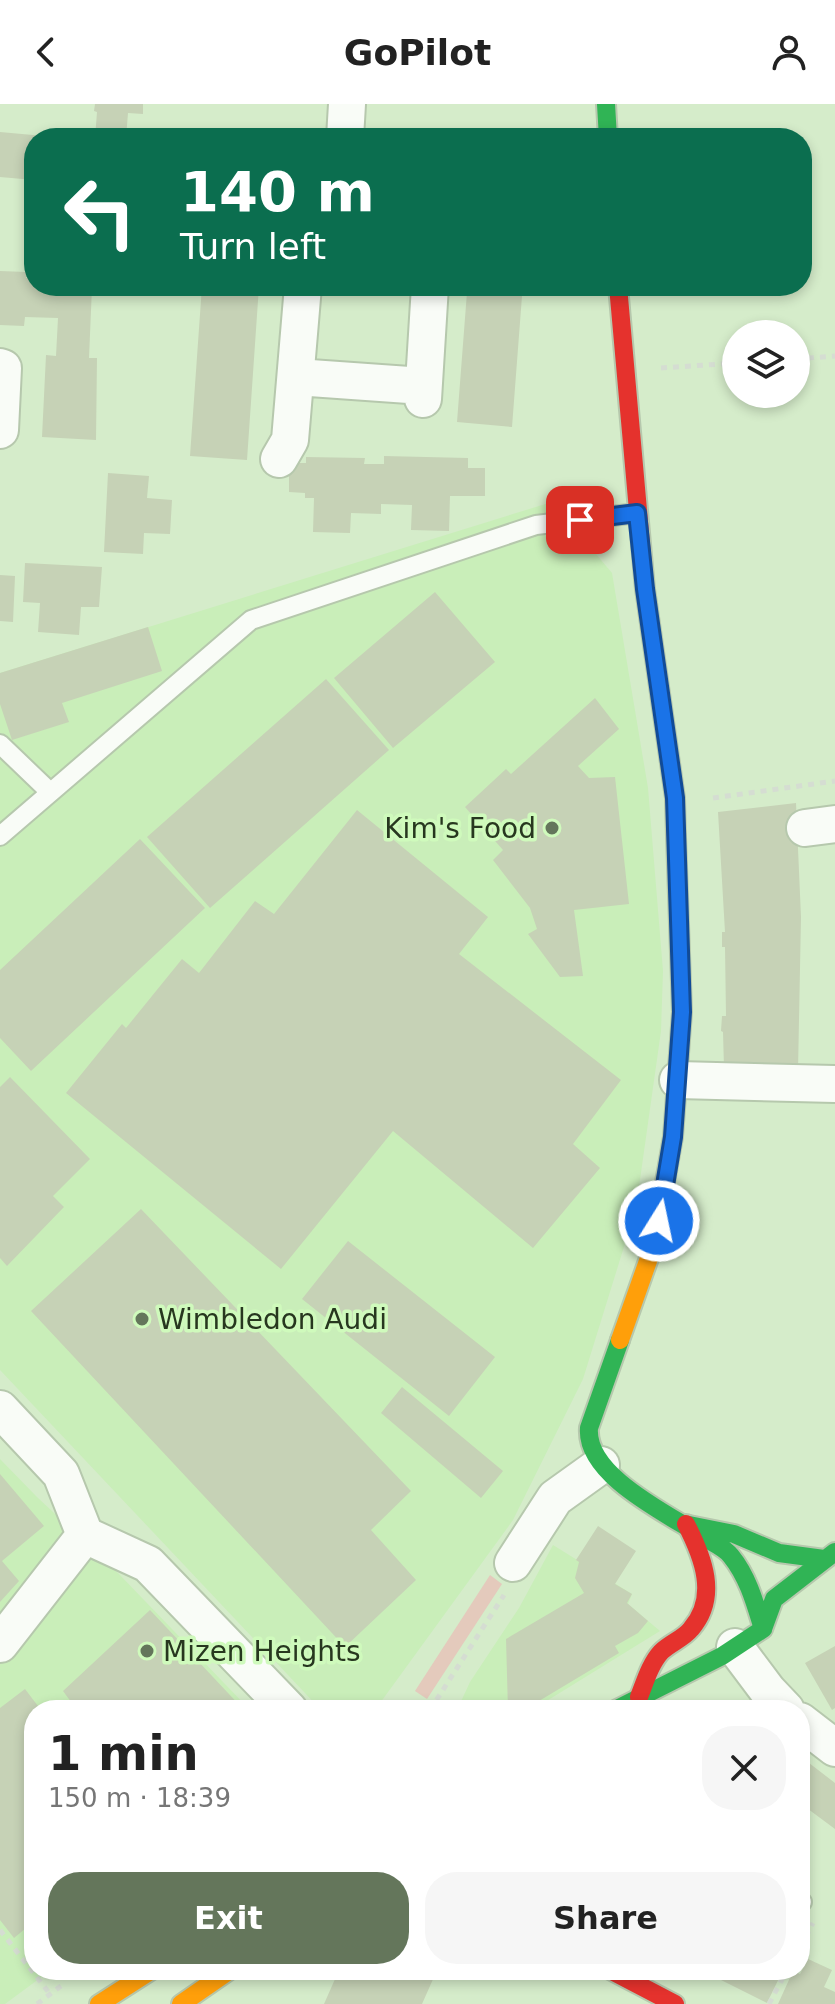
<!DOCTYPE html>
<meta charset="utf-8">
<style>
:root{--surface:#fff;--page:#f6f6f6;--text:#222;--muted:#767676;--accent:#64765b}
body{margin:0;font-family:"DejaVu Sans",sans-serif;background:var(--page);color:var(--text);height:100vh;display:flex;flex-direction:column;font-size:30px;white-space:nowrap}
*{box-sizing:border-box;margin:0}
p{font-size:26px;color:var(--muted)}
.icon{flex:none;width:44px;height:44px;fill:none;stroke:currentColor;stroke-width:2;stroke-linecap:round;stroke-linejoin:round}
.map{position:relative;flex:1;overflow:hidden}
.drawer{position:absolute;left:24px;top:1596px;width:786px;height:280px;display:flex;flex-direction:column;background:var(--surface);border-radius:32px;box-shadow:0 4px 12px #0003}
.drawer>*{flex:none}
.hud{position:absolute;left:24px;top:24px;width:788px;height:168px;border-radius:32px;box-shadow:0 4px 12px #0003;background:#0b6e4f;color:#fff;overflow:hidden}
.fabs{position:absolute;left:722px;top:216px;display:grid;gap:16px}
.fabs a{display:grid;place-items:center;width:88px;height:88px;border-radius:50%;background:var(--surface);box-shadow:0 4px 12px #0003;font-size:40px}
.pin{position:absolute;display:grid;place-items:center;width:68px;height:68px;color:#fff;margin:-34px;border-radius:16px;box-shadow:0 4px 12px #0006}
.me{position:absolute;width:88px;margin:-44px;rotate:10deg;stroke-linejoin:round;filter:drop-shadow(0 0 6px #0008)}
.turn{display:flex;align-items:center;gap:28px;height:168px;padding:0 24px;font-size:36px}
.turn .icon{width:104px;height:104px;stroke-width:2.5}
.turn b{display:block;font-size:56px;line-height:68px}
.round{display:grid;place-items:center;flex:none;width:84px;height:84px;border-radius:32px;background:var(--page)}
.headline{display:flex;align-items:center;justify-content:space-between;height:136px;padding:0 24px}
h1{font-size:48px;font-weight:600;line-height:60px}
.primary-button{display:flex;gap:16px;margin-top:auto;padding:16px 24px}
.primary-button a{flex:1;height:92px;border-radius:32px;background:var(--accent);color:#fff;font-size:32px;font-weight:600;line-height:92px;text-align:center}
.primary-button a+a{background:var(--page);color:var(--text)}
header{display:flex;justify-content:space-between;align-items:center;height:104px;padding:0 24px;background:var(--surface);font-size:36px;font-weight:600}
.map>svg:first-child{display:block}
.built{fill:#c9eeb9}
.green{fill:#e4cabc}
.building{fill:#c6d2b6}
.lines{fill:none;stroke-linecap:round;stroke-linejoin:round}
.lane-casing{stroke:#b6c8ad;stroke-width:22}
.street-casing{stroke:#b6c8ad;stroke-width:40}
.fast-casing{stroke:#b6c8ad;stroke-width:22}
.slow-casing{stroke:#b6c8ad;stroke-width:22}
.jam-casing{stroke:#b6c8ad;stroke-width:22}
.path{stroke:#d5ddd2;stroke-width:5;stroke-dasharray:6 6;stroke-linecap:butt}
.lane{stroke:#f9fcf7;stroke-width:18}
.street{stroke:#f9fcf7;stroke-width:36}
.fast{stroke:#30b455;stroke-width:18}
.slow{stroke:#ff9f0a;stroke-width:18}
.jam{stroke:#e5322d;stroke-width:18}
.route-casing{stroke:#114b97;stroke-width:20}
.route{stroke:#1a73e8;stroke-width:14}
.poi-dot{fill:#64765b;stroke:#cffabc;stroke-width:3}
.labels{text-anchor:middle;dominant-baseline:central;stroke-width:7;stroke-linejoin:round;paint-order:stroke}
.poi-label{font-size:28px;fill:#27371f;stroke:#cffabc;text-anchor:start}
</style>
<header><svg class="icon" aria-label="back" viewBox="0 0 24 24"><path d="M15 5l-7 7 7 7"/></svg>GoPilot<svg class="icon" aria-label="person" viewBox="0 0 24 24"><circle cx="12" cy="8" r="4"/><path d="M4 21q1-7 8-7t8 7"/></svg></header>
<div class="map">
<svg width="835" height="1900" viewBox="0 0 835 1900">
<rect width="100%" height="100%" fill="#d5ecca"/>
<path class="built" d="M568,393l9,47 19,10 16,19 36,215 15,183 -2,60 -25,177 -53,171 -70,141 -138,190h-54l-321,-340v-697z
M0,1355l37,38 81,76 132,137h-216v260h17l-46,34h-5z
M553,1441l79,49 -4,10 32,27 -128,79h-75l13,-28 49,-74z"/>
<path class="green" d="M490,1471l12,9 -75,115 -12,-8z"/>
<path class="building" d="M95,0h48v10l-15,-1 -2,25h-31l2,-26 -3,-1z
M0,28l44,4v2h-10v42l-34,-3z
M0,167l26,1v6h8v8l58,1 -3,71h8l-1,82 -54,-3 4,-82 10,1 2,-38 -33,-1 -1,9 -24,-1z
M202,182h57l-12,174 -57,-4z
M475,182h43l-1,10h5l-10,131 -55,-5 10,-130h8z
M384,352l84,2v10h17v28h-35l-1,35 -38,-1 1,-25 -31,-1v10l-30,-1 -1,20 -37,-1 1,-34h-9v-5l-16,-1v-29h17v-6l59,1 -1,6h20z
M108,369l41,3 -2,22 25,2 -2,34 -26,-1 -1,21 -39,-2z
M25,459l77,4 -3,40h-18l-2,28 -41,-3 2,-29 -17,-1z
M0,471l15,1 -2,46 -13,-1z
M435,488l60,70 -102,86 -59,-70z
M148,523l14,44 -100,32 7,19 -57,18 -12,-36v-31z
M326,575l63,71 -179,158 -63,-71z
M595,594l24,31 -41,37 11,12 26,-1 14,127 -55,6 9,66 -23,1 -32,-43 9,-5 -7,-21 -37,-48 10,-10 -38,-43 41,-38 5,5z
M796,699l5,114 -3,154 -74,-3 -1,-36 -2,-1 1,-15h4l-1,-69h-3v-15h3l-7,-120z
M357,706l131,107 -29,37 162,126 -48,64 27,24 -67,80 -140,-117 -112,138 -215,-176 56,-69 4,4 56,-69 17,14 56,-72 19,13z
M140,735l65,69 -174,163 -31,-33v-68z
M10,973l80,82 -37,37 11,11 -57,59 -7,-8v-171z
M141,1105l270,282 -40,39 45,50 -71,67 -314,-336z
M348,1137l147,116 -46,59 -147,-117z
M402,1283l101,84 -22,27 -100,-85z
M0,1370l44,52 -42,35 17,20 -19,21z
M598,1422l38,25 -21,33 17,10 -5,9 21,18 -10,12 -23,13 4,7 -95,57h-16l-2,-71 78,-46 -9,-15 4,-16 -3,-2z
M150,1506l94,100h-167l-14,-19z
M835,1542v62l-3,2 -27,-47z
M25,1585l16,21h-7v229l-8,-11 -12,10 -14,-18v-212z
M800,1652l35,27v46l-35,-26z
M808,1855l24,11 -8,17 11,5v12h-57l15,-33 7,3z
M339,1866h86l-1,2 10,5 -12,27h-98z
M701,1866h82l-16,33z"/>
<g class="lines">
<defs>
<path id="lane" d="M0,640l50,48
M0,732l251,-216 285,-95 101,-12
M800,1796l2,2"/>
<path id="street" d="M345,34l2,-34
M0,263l3,1 -3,62
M296,273l127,9
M423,295l7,-113
M279,355l11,-19 13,-154
M805,724l30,-4
M678,976l157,4
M0,1305l61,65 24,61 63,29 141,146
M513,1459l42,-65 46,-33
M0,1540l85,-109
M735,1543l33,44 18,19
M800,1617l35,27"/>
<path id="fast" d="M606,0l2,34
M689,1421l45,9 45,19 45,6
M763,1525l11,-30 61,-47
M615,1606l107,-54 41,-27c-8,-26 -15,-52 -32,-73 -6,-8 -18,-13 -26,-18 -35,-23 -120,-62 -116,-110l31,-88"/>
<path id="slow" d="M620,1236l34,-96 19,-107 9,-125 -6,-175
M99,1900l53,-34
M181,1900l49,-34"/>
<path id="jam" d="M618,182l27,303 30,209 1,39
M639,1593c6,-15 11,-33 22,-45 9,-9 22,-13 30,-23 28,-32 12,-72 -5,-105
M610,1866l65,34"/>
</defs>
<use href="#lane" class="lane-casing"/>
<use href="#street" class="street-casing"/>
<use href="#fast" class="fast-casing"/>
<use href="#slow" class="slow-casing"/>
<use href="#jam" class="jam-casing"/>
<path class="path" d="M796,255l39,-3
M661,264l75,-5
M713,694l122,-17
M430,1606l74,-115
M0,1826l50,64
M800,1843l13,-24
M37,1900l28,-21
M769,1900l18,-34"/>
<use href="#lane" class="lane"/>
<use href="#street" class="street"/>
<use href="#fast" class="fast"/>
<use href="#slow" class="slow"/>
<use href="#jam" class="jam"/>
</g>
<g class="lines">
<defs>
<path id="route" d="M580,416l57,-7 8,76 30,209 7,214 -9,125 -14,84"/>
</defs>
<use href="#route" class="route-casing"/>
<use href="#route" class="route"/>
</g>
<g class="poi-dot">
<circle cx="552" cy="724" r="8"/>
<circle cx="142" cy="1215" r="8"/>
<circle cx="147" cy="1547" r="8"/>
</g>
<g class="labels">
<g class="poi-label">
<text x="536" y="724" text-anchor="end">Kim's Food</text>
<text x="158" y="1215">Wimbledon Audi</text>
<text x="163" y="1547">Mizen Heights</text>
</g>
</g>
</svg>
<div class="fabs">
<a><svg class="icon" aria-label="layers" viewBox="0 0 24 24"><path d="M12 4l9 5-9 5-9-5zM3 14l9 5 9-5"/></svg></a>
</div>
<div class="pin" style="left:580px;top:416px;background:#d93025"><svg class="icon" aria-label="arrive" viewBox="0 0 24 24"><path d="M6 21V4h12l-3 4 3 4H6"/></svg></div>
<svg class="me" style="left:659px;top:1117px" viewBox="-20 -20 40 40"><circle r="17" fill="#1a73e8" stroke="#fff" stroke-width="3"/><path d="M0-11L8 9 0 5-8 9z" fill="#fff"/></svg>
<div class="hud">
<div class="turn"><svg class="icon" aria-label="left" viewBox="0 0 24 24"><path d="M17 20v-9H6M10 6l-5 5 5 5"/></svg><div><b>140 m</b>Turn left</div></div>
</div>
<section class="drawer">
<div class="headline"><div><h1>1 min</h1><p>150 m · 18:39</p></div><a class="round"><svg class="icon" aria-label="close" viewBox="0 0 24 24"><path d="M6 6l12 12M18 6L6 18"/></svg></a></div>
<div class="primary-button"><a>Exit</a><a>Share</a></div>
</section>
</div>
